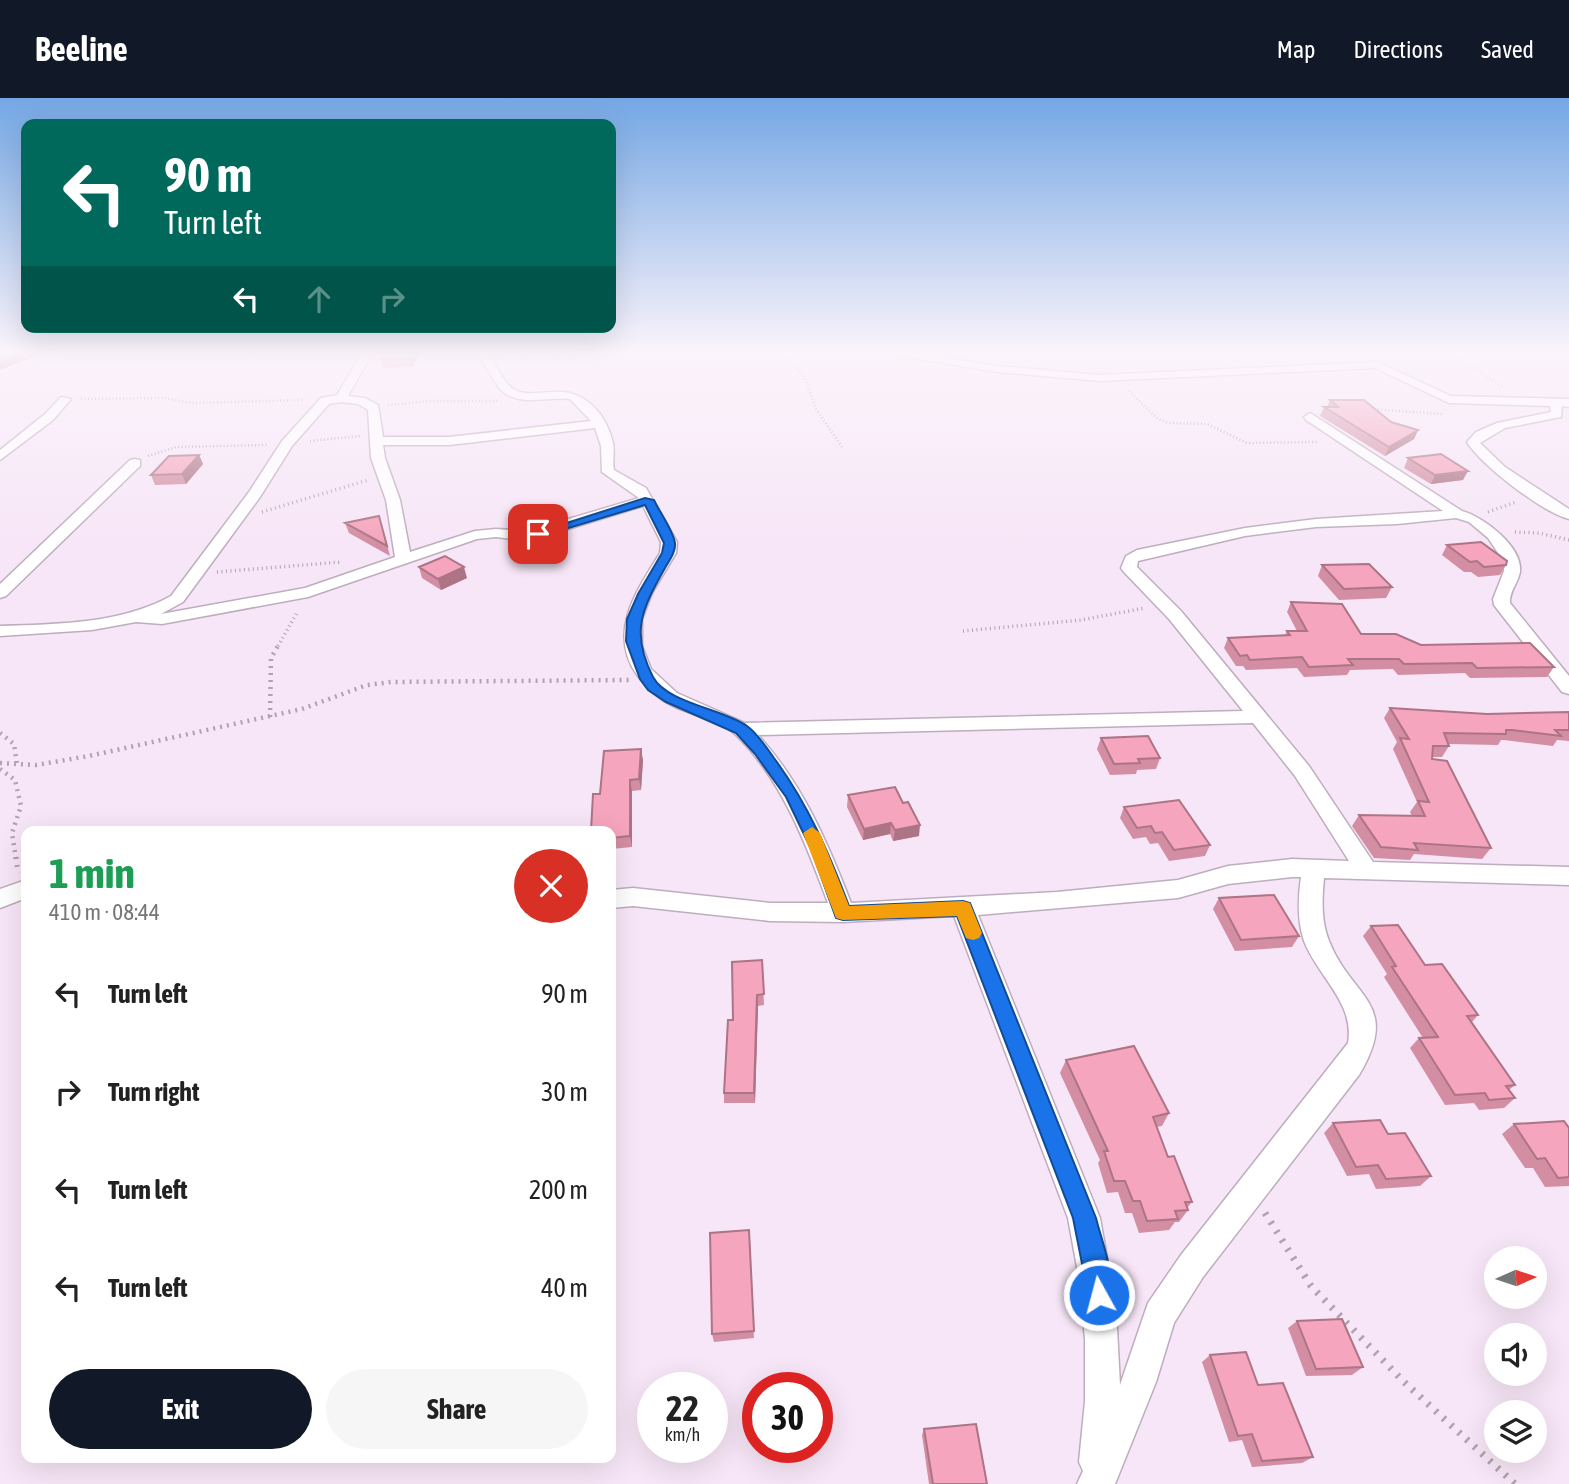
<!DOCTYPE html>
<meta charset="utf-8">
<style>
:root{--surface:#fff;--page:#f6f6f6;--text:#222;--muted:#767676;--accent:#111827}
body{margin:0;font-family:"Asap Condensed",sans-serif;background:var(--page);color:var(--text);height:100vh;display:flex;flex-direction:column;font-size:26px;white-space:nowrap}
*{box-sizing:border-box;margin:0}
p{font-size:23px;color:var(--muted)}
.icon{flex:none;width:38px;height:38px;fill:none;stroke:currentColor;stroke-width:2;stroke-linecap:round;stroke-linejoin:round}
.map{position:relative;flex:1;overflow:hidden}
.panel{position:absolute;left:21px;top:728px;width:595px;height:637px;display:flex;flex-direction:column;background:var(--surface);border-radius:14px;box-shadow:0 7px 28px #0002}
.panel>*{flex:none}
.banner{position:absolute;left:21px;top:21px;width:595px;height:214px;border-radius:14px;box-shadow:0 7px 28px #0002;background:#00695c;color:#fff;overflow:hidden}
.needle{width:46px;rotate:87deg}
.tools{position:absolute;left:1484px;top:1148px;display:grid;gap:14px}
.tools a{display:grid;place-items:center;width:63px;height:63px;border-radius:50%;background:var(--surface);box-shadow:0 7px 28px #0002;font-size:35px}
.speed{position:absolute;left:637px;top:1274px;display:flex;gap:14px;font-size:35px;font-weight:700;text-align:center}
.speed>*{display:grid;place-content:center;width:91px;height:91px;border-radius:50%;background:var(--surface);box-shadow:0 7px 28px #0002;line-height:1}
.speed small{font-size:18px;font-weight:400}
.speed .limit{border:10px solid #d22;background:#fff;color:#111}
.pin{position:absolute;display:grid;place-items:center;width:60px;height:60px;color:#fff;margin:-30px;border-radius:14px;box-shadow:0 4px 10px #0006}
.me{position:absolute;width:77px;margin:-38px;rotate:353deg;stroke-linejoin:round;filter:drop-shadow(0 0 5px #0008)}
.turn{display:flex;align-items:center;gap:24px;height:147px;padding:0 28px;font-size:32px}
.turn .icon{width:91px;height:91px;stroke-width:2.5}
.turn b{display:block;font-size:49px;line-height:60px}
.lanes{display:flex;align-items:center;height:66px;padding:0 28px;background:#0003;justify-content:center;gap:35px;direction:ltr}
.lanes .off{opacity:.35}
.round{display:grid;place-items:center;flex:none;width:74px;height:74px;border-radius:37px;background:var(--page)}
.head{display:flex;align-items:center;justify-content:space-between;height:119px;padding:0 28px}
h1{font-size:42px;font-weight:700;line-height:52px;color:#1e9e55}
.cta{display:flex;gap:14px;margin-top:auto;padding:14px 28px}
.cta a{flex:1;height:80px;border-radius:42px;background:var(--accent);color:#fff;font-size:28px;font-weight:700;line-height:80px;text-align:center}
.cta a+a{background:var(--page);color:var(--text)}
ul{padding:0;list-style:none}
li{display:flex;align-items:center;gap:21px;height:98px;padding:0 28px}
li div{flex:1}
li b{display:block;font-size:26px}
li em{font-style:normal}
header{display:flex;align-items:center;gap:42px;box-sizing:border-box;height:98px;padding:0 35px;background:var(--accent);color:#fff}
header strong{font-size:33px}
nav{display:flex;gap:38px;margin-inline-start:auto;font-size:24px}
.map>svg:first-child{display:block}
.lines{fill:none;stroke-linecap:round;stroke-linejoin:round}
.street-casing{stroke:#bdadbd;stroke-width:3}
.path-far4{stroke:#b0a2b0;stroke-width:2.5;stroke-dasharray:1 2.5;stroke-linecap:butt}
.path-far3{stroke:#b0a2b0;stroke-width:3.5;stroke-dasharray:1 3.5;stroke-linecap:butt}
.path-far2{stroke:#b0a2b0;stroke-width:4.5;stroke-dasharray:2 5;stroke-linecap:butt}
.path-far1{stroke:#b0a2b0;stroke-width:5;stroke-dasharray:2 6;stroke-linecap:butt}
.path{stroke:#b0a2b0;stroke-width:7;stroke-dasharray:2.5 8;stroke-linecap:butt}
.street{fill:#fff;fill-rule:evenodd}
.wall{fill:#d38ea3}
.shaded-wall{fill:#ac7484}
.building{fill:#f5a5bd;stroke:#ac7484;stroke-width:2}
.route{fill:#1a73e8;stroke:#114b97;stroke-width:2}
.slow{fill:#f59e0b}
</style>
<header>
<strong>Beeline</strong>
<nav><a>Map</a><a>Directions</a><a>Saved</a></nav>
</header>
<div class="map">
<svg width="1569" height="1386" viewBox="0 0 1569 1386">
<rect width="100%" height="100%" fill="#f7e6f7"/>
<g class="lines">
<defs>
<path id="street" d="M364,252h10l-26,46 17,2 13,7 5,32h66l142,-16 -21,-22c-22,-3 -53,9 -70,-10 -10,-12 -15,-27 -24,-39h11c9,12 14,32 28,40 11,6 26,2 38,2 31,-3 53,21 60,51 2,9 -1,18 1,27l32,18 31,54 -1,11 -24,40 -10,26v27l9,23 26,24 68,30 498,-12 -74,-92 -46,-48 -2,-3 5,-12 11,-6 108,-22 71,-9 127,-8 -137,-91 -2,-3 6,-4 152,98c21,6 61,35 58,61 -2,11 -11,20 -10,31l59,73v18l-7,-2 -68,-87 -1,-6 11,-28 -2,-12 -14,-21 -19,-16 -13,-4 -59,6 -81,3 -71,9 -107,25 -1,6 44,44 128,155 64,96 196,5v18l-245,-7c-2,21 -3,43 5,63 23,58 73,62 30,134l-156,202 -29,46 -18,59 -41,102h-38l6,-13 -4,-9 6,-61v-62l-6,-61 -11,-60 -114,-302 -111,6 -73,-1 -137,-15 -22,2v-18l22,-2 137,15h58c-22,-59 -46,-123 -92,-168 -17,-16 -43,-19 -63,-29 -15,-7 -26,-17 -36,-31 -30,-43 0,-85 23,-122l1,-11 -18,-36 -114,35 -33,-4 -19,2 -169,58 -146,27 -26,-2 -44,8 -92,6v-10c58,-2 120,-2 171,-30l78,-104 33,-51 39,-43 16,-3zM341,304l17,2 10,6 3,48 15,42 9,57 -90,31 -144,26 22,-12 77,-105 32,-51 37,-42zM595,330l6,18 1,26 37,26 -111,33 -32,-2 -21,2 -65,21 -10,-52 -15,-42 -2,-13h66zM1253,625l42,53 54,85 -57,-2 -64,7 -50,14 -121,12 -206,11c-23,-60 -49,-120 -93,-168zM1292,779h9c-3,21 -4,43 3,64 14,36 51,62 44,102l-167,212 -33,48 -28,82 -4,-76 -16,-91 -122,-303 200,-17 50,-14z
M864,252h29l105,16 102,9 277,-13 74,34 118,3v8l-7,-1 -1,11 -56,11 -25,15 25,24 64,42v10c-27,-7 -88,-54 -102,-77l9,-10 21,-9 54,-11 -1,-6 -101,-3 -74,-35 -275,13 -102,-9z
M61,299l10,2 -18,21 -53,40v-10l45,-36z
M135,361l5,1v6l-134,130 -6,2v-14l130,-124z
M26,782v18l-26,10v-19z"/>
</defs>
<use href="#street" class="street-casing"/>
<path class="path-far4" d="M780,252l25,28 11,31 26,38
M1450,252l3,5 50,32
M504,261h68
M1129,293l29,28 11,4 38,1 40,19 70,-1
M81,301l83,-1 27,5 112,-3
M388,307l41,-4h69
M1371,311l71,5
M310,343l51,-5
M148,358l28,-9 91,-2"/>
<path class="path-far3" d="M262,414l106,-32
M1488,414l28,-10
M1515,434l24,1 30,7
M217,474l124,-10
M963,533l118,-11 64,-12
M278,548l20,-35"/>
<path class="path-far2" d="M270,619l1,-59 8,-14
M0,635l14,11 3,21
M0,665l36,2 53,-9 213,-47 65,-24 24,-3 238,-2
M0,671l15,11 6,26 -9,27 4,26"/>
<path class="path-far1" d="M16,759l2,16"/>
<path class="path" d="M1265,1115l46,73 92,95 112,103"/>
<use href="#street" class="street"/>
</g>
<path class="wall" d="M422,252l-10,17 -29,1 -2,-8z
M1330,302l61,22 27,8 -4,9 -29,17 -65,-40 4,-9h3z
M199,357l4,9 -17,20 -31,1 -4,-10z
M1408,360l55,22 -32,4 -27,-16z
M345,425l37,3 8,30 -41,-23z
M1447,447l59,20 -6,10 -22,2 -7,-5h-7l-22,-17z
M1322,467l70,22 -6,11 -47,2 -21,-24z
M419,469l48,11 -26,12 -19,-12z
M1291,504l70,32 193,33 -7,10 -77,1 -5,-5 -67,2 -5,-6 -43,1 -3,5 -43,2 -7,-9 -51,2 -3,-4h-7l-12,-18 4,-10 57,-3 2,-4h10l-10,-19z
M1390,610l97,6 82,-2v29l-12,-1 -4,6 -49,-6h-3l-3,5 -49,-1v2l-7,11h-10v2l59,89 -9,11 -68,-5 -4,6 -36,-2 -22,-32 7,-11 53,1 -2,-4 7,-10 -24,-53 4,-7 -13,-24z
M1101,640l59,20 -4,11 -19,1 -1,4 -26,1 -13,-26z
M643,662l-2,30 -9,1v56l-21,2v-18l-11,-37z
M848,697l71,41 -26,5 -3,-7 -27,6 -16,-33z
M1124,709l86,38 -5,11 -36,5 -11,-18 -8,1 -4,-7 -13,2 -13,-21z
M1219,800l80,38 -7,11 -57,4 -22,-42z
M1371,828l54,39 53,50 -6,7 43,63 -6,5 6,8 -11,10 -25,2 -5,-7 -29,2 -35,-57 9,-10h4l-39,-61 3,-3 -24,-38z
M762,862l2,45 -6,1 -3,97h-31v-10l9,-73z
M1066,962l103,53 -7,13 -5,1 11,30 24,45 -5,6 1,2 -9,12h-4l-6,8 -30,3 -7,-20h-7l-7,-21 -11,1 -9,-30 2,-3 -40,-87z
M1333,1025l55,11 43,42 -11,10 -44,3 -7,-15 -22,2 -23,-43z
M1514,1026l55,4v58l-24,1 -12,-19h-8l-23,-34z
M749,1132l5,108 -40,4 -2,-8z
M1297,1223l66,46 -11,8 -46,1 -18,-48z
M1210,1257l48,30 55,72 -11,6 -50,4 -10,-27 -13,2 -27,-80z
M924,1331l63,55h-58l-7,-49z"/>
<path class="shaded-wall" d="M30,252h21l-51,20v-8z
M415,252h7l-10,17 -2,-8z
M1418,332l-4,9 -29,17 4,-9z
M199,357l4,9 -17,20 -4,-10z
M1468,373l-5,9 -32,4 4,-9z
M464,469l3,11 -26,12 -3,-11z
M641,651l2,11 -2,30 -2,-11z
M630,682l2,11v56l-2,-11z
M891,725l-1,11 -27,6 1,-11z
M920,727l-1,11 -26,5 2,-11z
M757,897l1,11 -3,97 -1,-10z"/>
<path class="building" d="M0,252h30l-30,12z
M387,252h28l-5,9 -29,1z
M1330,302h34l27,22 27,8 -29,17 -65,-40h14z
M1441,356l27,17 -33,4 -27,-17z
M199,357l-17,19 -31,1 18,-19z
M379,418l8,30 -42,-23z
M1481,444l26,19 -1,4 -22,2 -7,-6 -7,1 -23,-17z
M445,458l19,11 -26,12 -19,-12z
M1369,466l23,23 -48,2 -22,-24z
M1291,504l51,2 19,30h35l25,11 109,-2 24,24 -77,1 -5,-5 -68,1 -5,-5h-51l5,6 -44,2 -7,-10 -52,3 -3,-5 -7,1 -12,-18 62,-3 -3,-4h20z
M1390,610l97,6 82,-2v18h-14l6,6 -49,-6h-6v4l-62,-1 5,13h-16l-1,13 15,2 44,87 -77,-5 4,7 -37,-3 -22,-32 66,1 -7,-15 11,1 -29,-64 9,1z
M1148,638l12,22 -22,1 2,4 -26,1 -13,-26z
M641,651l-2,30 -9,1v56l-19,2v-7h-20l2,-37h7l4,-43z
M895,689l8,16 5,-1 12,23 -25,5 -4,-7 -27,6 -16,-34z
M1179,702l31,45 -36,5 -12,-18 -7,1 -4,-7 -14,2 -13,-21z
M1274,797l25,41 -58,4 -22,-42z
M1398,827l27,40 17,-1 36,51 -11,1 48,69 -9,1 9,12 -26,2 -4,-7 -30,2 -36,-57 19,-1 -46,-70 4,-1 -25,-40z
M762,862l2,34 -7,1 -3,98h-30l4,-73h5l-1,-58z
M1134,948l35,67 -16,4 15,40 6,-1 18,46h-7l3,8 -13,1 3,8 -31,2 -7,-20h-7l-8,-20h-11l-10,-30h4l-42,-91z
M1380,1022l8,14 17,-1 26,43 -45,3 -8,-14 -22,2 -23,-44z
M1564,1023l5,7v49l-11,1 -13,-20 -8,1 -23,-35z
M749,1132l5,101 -42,3 -2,-101z
M1342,1221l21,48 -47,2 -19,-48z
M1246,1254l12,33 25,-2 30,74 -51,4 -10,-27 -14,2 -28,-81z
M976,1326l11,60h-54l-9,-55z"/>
<linearGradient id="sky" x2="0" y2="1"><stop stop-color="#74a7e4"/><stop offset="0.57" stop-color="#fbf4fb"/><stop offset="1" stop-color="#fbf4fb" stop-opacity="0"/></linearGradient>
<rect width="1569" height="446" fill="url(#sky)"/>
<path class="route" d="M645,400l9,2c6,13 19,30 21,43 1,9 -6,18 -10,25 -23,41 -35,64 -12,109 14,26 70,32 94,49 10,7 20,22 27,32 34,46 55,95 75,148l114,-5 7,2 126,315c6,25 22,61 11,86l-8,4 -9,-4 -17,-86 -116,-302 -114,4 -7,-2 -25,-69 -25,-52 -31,-43 -19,-21 -70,-31 -18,-12 -8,-11 -14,-38 1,-22 11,-25 24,-41 2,-10 -19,-38 -103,31 -10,-2z"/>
<path class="slow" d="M812,729l8,6 29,73 114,-5 7,2 12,30 -3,5 -6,2 -7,-2 -9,-22 -114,4 -7,-2 -33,-85z"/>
</svg>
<div class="tools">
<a><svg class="needle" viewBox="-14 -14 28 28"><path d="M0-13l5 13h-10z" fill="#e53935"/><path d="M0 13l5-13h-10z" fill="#767676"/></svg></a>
<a><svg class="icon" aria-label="sound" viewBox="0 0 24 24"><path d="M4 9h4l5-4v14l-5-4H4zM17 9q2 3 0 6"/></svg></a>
<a><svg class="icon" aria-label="layers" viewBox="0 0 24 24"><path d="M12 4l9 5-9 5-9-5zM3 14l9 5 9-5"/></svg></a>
</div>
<div class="speed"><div>22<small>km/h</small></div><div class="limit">30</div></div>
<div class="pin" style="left:538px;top:436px;background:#d93025"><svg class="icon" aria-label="arrive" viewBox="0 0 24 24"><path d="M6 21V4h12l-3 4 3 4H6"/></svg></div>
<svg class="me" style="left:1099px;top:1197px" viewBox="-20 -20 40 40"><circle r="17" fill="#1a73e8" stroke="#fff" stroke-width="3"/><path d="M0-11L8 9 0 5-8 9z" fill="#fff"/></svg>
<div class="banner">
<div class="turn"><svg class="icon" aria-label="left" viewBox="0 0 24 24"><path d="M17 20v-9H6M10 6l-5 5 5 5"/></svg><div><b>90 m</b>Turn left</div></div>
<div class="lanes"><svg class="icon" aria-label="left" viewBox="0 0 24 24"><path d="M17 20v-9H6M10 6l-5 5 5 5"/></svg><svg class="icon off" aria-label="ahead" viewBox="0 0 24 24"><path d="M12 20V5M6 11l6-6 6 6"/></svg><svg class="icon off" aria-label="right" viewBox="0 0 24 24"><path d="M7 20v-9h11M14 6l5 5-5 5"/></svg></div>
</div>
<section class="panel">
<div class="head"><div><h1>1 min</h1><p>410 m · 08:44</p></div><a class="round" style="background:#d93025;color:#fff"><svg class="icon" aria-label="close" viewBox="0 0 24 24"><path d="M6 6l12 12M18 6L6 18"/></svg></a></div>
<ul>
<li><svg class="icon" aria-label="left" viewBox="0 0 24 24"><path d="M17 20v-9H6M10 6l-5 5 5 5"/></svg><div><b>Turn left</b></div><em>90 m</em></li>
<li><svg class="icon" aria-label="right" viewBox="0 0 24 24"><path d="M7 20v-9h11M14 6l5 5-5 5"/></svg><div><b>Turn right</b></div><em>30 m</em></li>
<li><svg class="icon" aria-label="left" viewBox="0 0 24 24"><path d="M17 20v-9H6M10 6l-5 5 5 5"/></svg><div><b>Turn left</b></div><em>200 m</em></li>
<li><svg class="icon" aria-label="left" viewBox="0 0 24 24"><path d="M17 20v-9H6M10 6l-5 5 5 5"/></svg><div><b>Turn left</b></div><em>40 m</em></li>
</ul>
<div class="cta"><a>Exit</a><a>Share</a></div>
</section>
</div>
